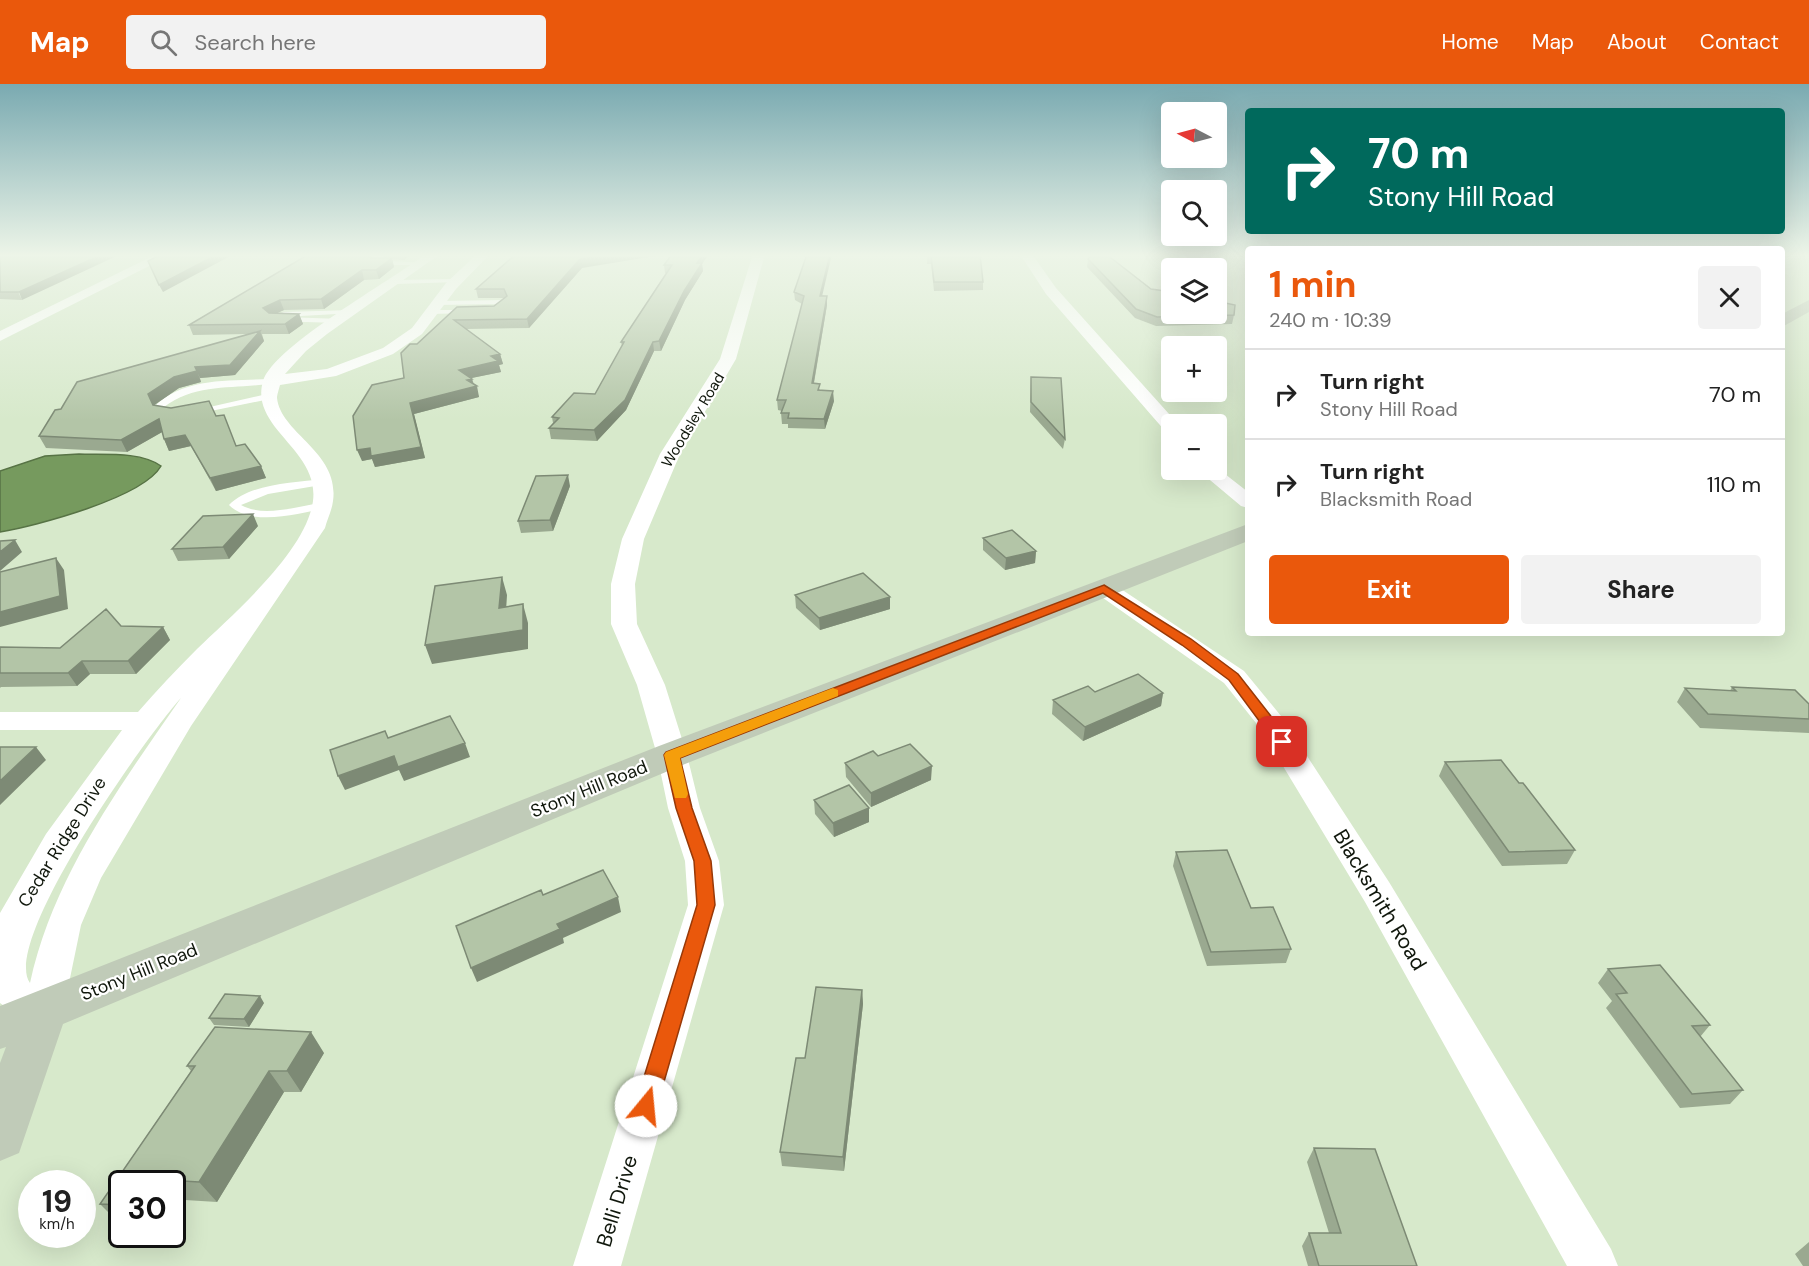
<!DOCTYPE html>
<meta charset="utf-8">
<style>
:root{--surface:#fff;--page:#f2f2f2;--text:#222;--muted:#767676;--line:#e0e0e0;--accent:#ea580c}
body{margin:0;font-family:"DM Sans",sans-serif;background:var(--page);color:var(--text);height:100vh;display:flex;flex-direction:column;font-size:22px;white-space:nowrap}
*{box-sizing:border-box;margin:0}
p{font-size:20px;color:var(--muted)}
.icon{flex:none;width:33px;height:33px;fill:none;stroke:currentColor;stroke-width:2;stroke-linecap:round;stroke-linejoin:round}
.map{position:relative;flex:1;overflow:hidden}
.drawer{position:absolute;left:1245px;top:162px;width:540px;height:390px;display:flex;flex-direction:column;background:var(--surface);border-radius:6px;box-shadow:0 6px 24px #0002}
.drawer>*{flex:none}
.banner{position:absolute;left:1245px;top:24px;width:540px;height:126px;border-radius:6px;box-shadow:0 6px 24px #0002;background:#00695c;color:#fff;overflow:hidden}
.needle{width:39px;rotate:276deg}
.tools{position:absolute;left:1161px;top:18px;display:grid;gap:12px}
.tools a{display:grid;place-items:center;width:66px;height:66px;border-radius:6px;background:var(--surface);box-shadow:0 6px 24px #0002;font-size:30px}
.speed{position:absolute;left:18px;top:1086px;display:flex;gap:12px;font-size:30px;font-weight:700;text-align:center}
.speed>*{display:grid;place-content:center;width:78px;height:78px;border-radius:50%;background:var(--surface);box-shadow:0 6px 24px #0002;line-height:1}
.speed small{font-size:15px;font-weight:400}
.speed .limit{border:3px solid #111;border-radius:9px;background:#fff;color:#111}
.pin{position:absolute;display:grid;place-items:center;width:51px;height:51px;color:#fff;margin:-26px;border-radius:12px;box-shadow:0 3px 9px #0006}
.me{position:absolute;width:66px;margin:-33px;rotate:17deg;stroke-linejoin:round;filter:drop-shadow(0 0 4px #0008)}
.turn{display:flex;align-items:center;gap:21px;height:126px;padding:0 24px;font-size:27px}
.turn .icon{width:78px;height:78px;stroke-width:2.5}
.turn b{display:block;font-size:42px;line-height:51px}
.round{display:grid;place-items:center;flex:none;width:63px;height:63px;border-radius:6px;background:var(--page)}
.head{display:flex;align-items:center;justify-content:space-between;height:102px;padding:0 24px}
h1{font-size:36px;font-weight:700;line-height:45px;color:var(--accent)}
.button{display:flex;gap:12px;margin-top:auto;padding:12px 24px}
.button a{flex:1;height:69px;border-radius:6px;background:var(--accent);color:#fff;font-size:24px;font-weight:700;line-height:69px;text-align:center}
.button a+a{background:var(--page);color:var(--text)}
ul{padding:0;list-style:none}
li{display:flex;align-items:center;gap:18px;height:90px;padding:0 24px;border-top:2px solid var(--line)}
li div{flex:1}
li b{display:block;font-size:22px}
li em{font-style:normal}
header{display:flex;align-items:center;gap:36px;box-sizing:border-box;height:84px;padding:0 30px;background:var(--accent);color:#fff}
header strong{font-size:28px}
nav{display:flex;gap:33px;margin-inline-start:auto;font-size:21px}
.search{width:420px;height:54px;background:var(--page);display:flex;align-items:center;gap:15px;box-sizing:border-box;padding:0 21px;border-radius:6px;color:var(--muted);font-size:22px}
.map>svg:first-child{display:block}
.water{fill:#769a5e;stroke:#577345;stroke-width:1.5}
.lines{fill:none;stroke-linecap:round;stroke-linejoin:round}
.lane{fill:#fff;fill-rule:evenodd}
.street{fill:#fff;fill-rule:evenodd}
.secondary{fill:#c0cbb8;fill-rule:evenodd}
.wall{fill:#9aa990}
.shaded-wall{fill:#7d8a75}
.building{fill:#b3c5a7;stroke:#7d8a75;stroke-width:1.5}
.route{fill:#ea580c;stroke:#983908;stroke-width:1.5}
.slow{fill:#f59e0b}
.labels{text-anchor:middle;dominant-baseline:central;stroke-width:4.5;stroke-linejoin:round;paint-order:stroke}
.far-street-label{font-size:15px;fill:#10170c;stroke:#fff}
.street-label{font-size:18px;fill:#10170c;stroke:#fff}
.near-street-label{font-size:21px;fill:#10170c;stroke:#fff}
</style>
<header>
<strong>Map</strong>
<div class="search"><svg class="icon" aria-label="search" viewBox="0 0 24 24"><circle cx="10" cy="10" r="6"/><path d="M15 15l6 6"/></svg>Search here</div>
<nav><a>Home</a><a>Map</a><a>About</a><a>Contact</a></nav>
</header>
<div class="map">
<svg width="1809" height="1182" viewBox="0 0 1809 1182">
<rect width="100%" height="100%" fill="#d7e9cb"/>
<path class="water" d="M79,370c24,1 61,-3 82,12 -18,32 -126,60 -161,66v-61l45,-15z"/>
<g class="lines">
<path class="lane" d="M379,170h9l-14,6 51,3 -3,2h-46l-11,-5z
M455,195l2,3 -61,2 -3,-2 3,-2z
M506,216l3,2 -9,9 -3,-2 4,-5 -64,1 -3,-2 3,-2z
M352,226l2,3 -71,4 59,2v4h-3l-66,-2 -4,-2 15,-7z
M469,226l2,3 -42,1 -3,-2 3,-2z
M271,295h3v4c-39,7 -76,-1 -110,24l1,3 11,1 1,2 -4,3 -14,-2 -4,-8c29,-29 78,-25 116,-27z
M267,310l3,1v4l-74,15 -4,-3z
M323,395l4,1v4l-59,10 -27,11c23,13 56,1 80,-2l4,1v4c-27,6 -74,19 -96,-3 22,-22 65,-22 94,-26z"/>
<path class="street" d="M157,170h16l-173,87v-10z
M426,170h14l-113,80 -21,17 -21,23 42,-5 56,-21 29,-20 34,-45 31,-29h13l-34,35 -34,45 -29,20 -57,22 -56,9c-1,4 -3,10 -3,13 4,36 63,54 56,103 -1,9 -6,19 -8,27l-134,198 -90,152 -20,47 -18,87 -6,12 -14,5 -14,-5 -29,-21v-90l46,-79 76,-104h-122v-18h138c19,-22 39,-43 59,-63 36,-35 109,-97 116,-148 4,-32 -21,-52 -38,-74 -11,-15 -17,-28 -12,-46 11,-35 129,-101 163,-127zM181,614c-61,88 -128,179 -151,285 -30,-41 118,-249 151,-285z
M753,170h12l-29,105 -56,95 -36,85 -9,45 2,40 28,61 22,70 13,53 19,53 5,44 -103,361h-48l115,-361 -3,-44 -17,-53 -11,-53 -20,-70 -26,-61v-40l11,-45 38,-85 60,-95z
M1020,170h12l24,34 122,136h-6v9l-6,-1 -120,-138z
M1216,383l32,25v16l-7,-2 -43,-36h18z
M1104,497l8,2 132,88 37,45 108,166 222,367 7,17h-51l-202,-364 -105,-174 -36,-45 -128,-90 -4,-5 4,-5z"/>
<path class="secondary" d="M1809,216v12l-27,15v-13z
M1248,440v17l-563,223 -622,260 -44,129 -19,8v-98l6,-16 -6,2v-43l659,-260z"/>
</g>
<path class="wall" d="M0,170l22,46 -22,-1z
M373,170l-5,2 4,2h12l-2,-4h29l-7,6 -12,-1 2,8 -15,12 -15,1 -40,29 -40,1 -8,3 23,1 4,10 -14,10h-27l2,7 -29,34 -35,3 1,4 -22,6 -25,17 62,11 20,30 25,20 5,12 -50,13 -25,-45 -22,5 -5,-12 -2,-7 -35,20 -81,-4 -7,-12 22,-27 186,-75 -54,1 -4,-10z
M927,170l56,28v8l-49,1 -3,-27h-4z
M1088,175l63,30 83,26 -2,9 -76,2 -21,-8 -48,-51z
M702,180l1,7 -18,29 -24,51h-7l-28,59 -29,31 -46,-2 -2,-11 4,-5 -1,-6 43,-23 27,-48 -1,-4 45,-69h-1l-1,-8z
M582,184l-53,60 -63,1 34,25 3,10 -4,1 2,7 -30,6 1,1 7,18 -65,17 11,44 -50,9 -3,-8 -10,2 42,-83 13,-34 40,-37 37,-1 11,-8h-27l-2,-9z
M794,208l33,4v9l-13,78 6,7 14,11 -9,28 -37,-1v-4h-6l-1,-11 1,-2 -4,-1 -1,-10 25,-96 -7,-4z
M1031,293l34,62 -2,10 -33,-37z
M570,402l-17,45 -32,2 -3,-12z
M258,442l-29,33 -51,2 -6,-12z
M983,454l53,13 -1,12 -30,7 -22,-20z
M795,511l95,14 -70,21 -24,-22z
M121,542l42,1 7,13 -34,34h-46l-13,12 -76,1 -1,1v-41l60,1z
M1732,603l77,17v29l-109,-5 -23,-26 8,-14 45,3z
M1095,608l68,1 -2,13 -78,35 -31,-27 1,-14z
M1445,678l74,21 56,67 -8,14 -65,2 -63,-90z
M845,679l86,17 -60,27 -25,-30z
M814,716l55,8v14l-35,15 -19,-23z
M1176,768l75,56 40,41 -5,14 -79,3 -34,-100z
M1608,885l102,56 -10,12 43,53 -13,14 -50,4 -74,-100 6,-7 -14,-18z
M862,906l1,14 -19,167 -62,-5 -2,-14 25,-94z
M264,919l-15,24 -35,-2 -5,-7z
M324,969l-23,39h-17l-67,110 -32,-2 -13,20v-36h-50v40h-2l-20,-20 91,-133 -4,-5z
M1314,1064l103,118h-109l-6,-20 7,-13h20l-22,-71z
M1809,1158v24h-6l-8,-12z"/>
<path class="shaded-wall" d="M103,170h18l-99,46 -3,-8z
M218,170h16l-71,38 -4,-7z
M403,170h8l-7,6z
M614,170h53l-85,14 -53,60 -2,-9 53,-60z
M703,170h6l-7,10 1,7 -18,29 -24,51 -2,-10 38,-78z
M830,170h2l-12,51v-9z
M392,174l2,9 -15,12 -3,-9z
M362,186l2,10 -40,29 -3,-10z
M827,212v9l-15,88v-10z
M280,216l4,10 -17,8 -4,-10z
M299,230l4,10 -14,10 -4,-10z
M260,247l4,10 -29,34 -35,3 -5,-11z
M653,258l1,9 -28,59 -29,31 -3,-11z
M500,270l3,10 -4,1 2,7 -39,8 -3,-10 32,-14z
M197,287l4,11 -22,6 -26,18 -5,-12 26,-17z
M472,295l2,8 3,-1 2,11 -65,17 11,44 -50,9 -3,-8 -10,2 -5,-11 53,-47z
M833,307l1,10 -9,28 -1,-10z
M159,335l5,12 -37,21 -6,-12z
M185,351l6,11 -22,5 -5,-12z
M261,382l5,12 -50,13 -6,-13z
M568,391l2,11 -17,45 -3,-11z
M253,430l5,12 -29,33 -6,-12z
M15,456l7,12 -22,19v-19z
M1036,467l-1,12 -30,7 1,-12z
M56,474l8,12 4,39 -68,18v-15z
M502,493l5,18 -2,32 -6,-19z
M890,513v12l-70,21 -1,-12z
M523,520l5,19v26l-96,15 -7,-19z
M163,543l7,13 -34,34 -8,-13z
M82,577l8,13 -13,12 -9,-13z
M1163,609l-2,13 -78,35 2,-14z
M465,659l5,14 -66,24 -5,-11 -54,20 -7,-14 56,-20z
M36,663l10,13 -46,45v-24z
M932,682l-1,14 -60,27v-14z
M869,724v14l-35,15 -1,-14z
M618,813l3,15 -58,26 1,5 -87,39 -6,-14 86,-44z
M862,906l1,14 -19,167 -1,-14z
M260,912l4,7 -15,24 -5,-8z
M311,948l13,21 -23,39 -14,-21z
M269,987l15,21 -67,110 -18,-20z
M172,1102l13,14 -13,20z"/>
<path class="building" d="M0,170h103l-84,38h-19z
M161,170h57l-59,31 -11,-24z
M309,170h54l9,4h20l-16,12h-14l-41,29 -41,1 -17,8 6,5 30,1 -14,10 -96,1z
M516,170h98l-34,5 -53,60 -73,1 46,34 -9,2 7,5 -39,9 13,9 -5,1 10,6 -67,17 11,44 -50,9 -1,-8 -13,2 -4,-34 19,-31 32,-7 -3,-25 9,-9h7l40,-37 37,-1 13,-10 -3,-7h-28z
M672,170h31l-6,9h5l-18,28 -25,50 -6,1 -28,58 -31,30 -45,-2 10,-10 -7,-1 22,-24 21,1 29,-52h-3l51,-77h-8z
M807,170h23l-10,42h7l-15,87 8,1 -2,6 15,1 -9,28 -36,-1 1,-5h-8l5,-13h-9l27,-104 -10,-4z
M927,170h53l3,28h-49l-3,-26h-4z
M1092,170h14l45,35 21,3v22h44v-13l19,4 -1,10 -77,2 -21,-8 -48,-50z
M260,247l-30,34 -35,2 2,4 -23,6 -26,17 5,11 18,3 38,-7 7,15 8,-1 12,31 9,-2 16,22 -51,12 -25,-43 -21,4 -5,-20 -38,21 -82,-4 16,-26 6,-1 16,-27z
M1031,293l30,1 4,61 -34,-37z
M568,391l-18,45 -32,1 18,-45z
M253,430l-30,33 -51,2 31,-33z
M1012,446l24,21 -30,7 -23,-20z
M15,456l-15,12v-11z
M56,474l4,38 -60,16v-40z
M863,489l27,24 -71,21 -24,-23z
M502,493l-3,31 24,-4v26l-98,15 10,-59z
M106,525l15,17 42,1 -35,34h-46l-14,12h-68v-26l60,1z
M1138,590l25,19 -78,34 -32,-27 35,-14 7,6z
M1732,603l63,3 14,14v15l-101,-5 -23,-26 51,3z
M450,632l15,27 -67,24 -4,-11 -56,20 -8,-26 55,-19 3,7z
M910,660l22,22 -61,27 -26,-30 28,-12 5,5z
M0,663h36l-36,34z
M1501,676l18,23h4l52,67 -66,2 -64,-90z
M849,701l20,23 -36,15 -19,-23z
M1227,766l24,58 22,-1 18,42 -80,3 -35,-100z
M603,786l15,27 -61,27 3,5 -89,39 -15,-42 85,-36 2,5z
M1660,881l50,60 -18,1 51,64 -51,4 -76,-100 11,-1 -19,-24z
M816,903l46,3 -19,167 -63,-5 16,-94h9z
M225,910l35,2 -16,23 -35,-1z
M215,943l96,5 -24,39h-18l-70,111 -32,-2 -2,4h-43v21l-22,-1 95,-138h-8z
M1314,1064l61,1 42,117h-98l-10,-33h32z"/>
<linearGradient id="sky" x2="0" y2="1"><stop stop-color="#7aaab1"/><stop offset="0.51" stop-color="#edf5e8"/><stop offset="1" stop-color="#edf5e8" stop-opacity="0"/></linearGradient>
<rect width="1809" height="336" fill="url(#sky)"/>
<path class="route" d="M1104,501l87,54 47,35 50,64 2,4 -2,3h-11l-48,-65 -47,-35 -79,-52 -423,165 12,50 19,53 4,44 -58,201 -3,7 -8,3 -8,-3 -3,-7 62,-201 -3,-44 -18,-53 -12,-53 2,-3z"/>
<path class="slow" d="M833,604l5,2v6l-158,62 8,36 -2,4h-11l-11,-43 2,-3z"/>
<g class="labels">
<g class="far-street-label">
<text transform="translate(693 336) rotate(-59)">Woodsley Road</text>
</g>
<g class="street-label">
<text transform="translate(589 705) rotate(-22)">Stony Hill Road</text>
<text transform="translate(62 758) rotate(-58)">Cedar Ridge Drive</text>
<text transform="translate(139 888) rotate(-22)">Stony Hill Road</text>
</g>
<g class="near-street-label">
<text transform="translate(1380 816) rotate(59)">Blacksmith Road</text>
<text transform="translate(617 1117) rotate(-73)">Belli Drive</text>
</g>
</g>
</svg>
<div class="tools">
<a><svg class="needle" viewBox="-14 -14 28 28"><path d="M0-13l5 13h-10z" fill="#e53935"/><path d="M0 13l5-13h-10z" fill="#767676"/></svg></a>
<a><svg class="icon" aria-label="search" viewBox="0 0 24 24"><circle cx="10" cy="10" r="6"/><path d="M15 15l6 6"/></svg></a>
<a><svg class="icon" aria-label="layers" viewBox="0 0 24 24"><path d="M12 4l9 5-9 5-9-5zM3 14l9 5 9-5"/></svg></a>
<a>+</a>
<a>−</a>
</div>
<div class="speed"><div>19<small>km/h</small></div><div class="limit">30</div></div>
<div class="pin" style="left:1282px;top:658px;background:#d93025"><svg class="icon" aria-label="arrive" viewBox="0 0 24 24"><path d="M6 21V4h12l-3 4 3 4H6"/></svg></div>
<svg class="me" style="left:646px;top:1022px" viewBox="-20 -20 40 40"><circle r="19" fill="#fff"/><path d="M0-13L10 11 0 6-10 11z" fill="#ea580c"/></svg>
<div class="banner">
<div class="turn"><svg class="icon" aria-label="right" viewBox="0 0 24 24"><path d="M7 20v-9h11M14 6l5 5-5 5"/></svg><div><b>70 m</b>Stony Hill Road</div></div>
</div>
<section class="drawer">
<div class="head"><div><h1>1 min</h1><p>240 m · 10:39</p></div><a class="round"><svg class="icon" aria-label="close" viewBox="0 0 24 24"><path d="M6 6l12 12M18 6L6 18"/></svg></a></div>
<ul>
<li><svg class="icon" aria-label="right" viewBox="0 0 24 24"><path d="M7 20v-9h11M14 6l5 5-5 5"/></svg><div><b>Turn right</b><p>Stony Hill Road</p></div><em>70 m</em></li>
<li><svg class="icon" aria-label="right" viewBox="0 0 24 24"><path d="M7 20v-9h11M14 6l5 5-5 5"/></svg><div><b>Turn right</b><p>Blacksmith Road</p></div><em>110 m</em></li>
</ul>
<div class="button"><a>Exit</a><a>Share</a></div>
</section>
</div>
